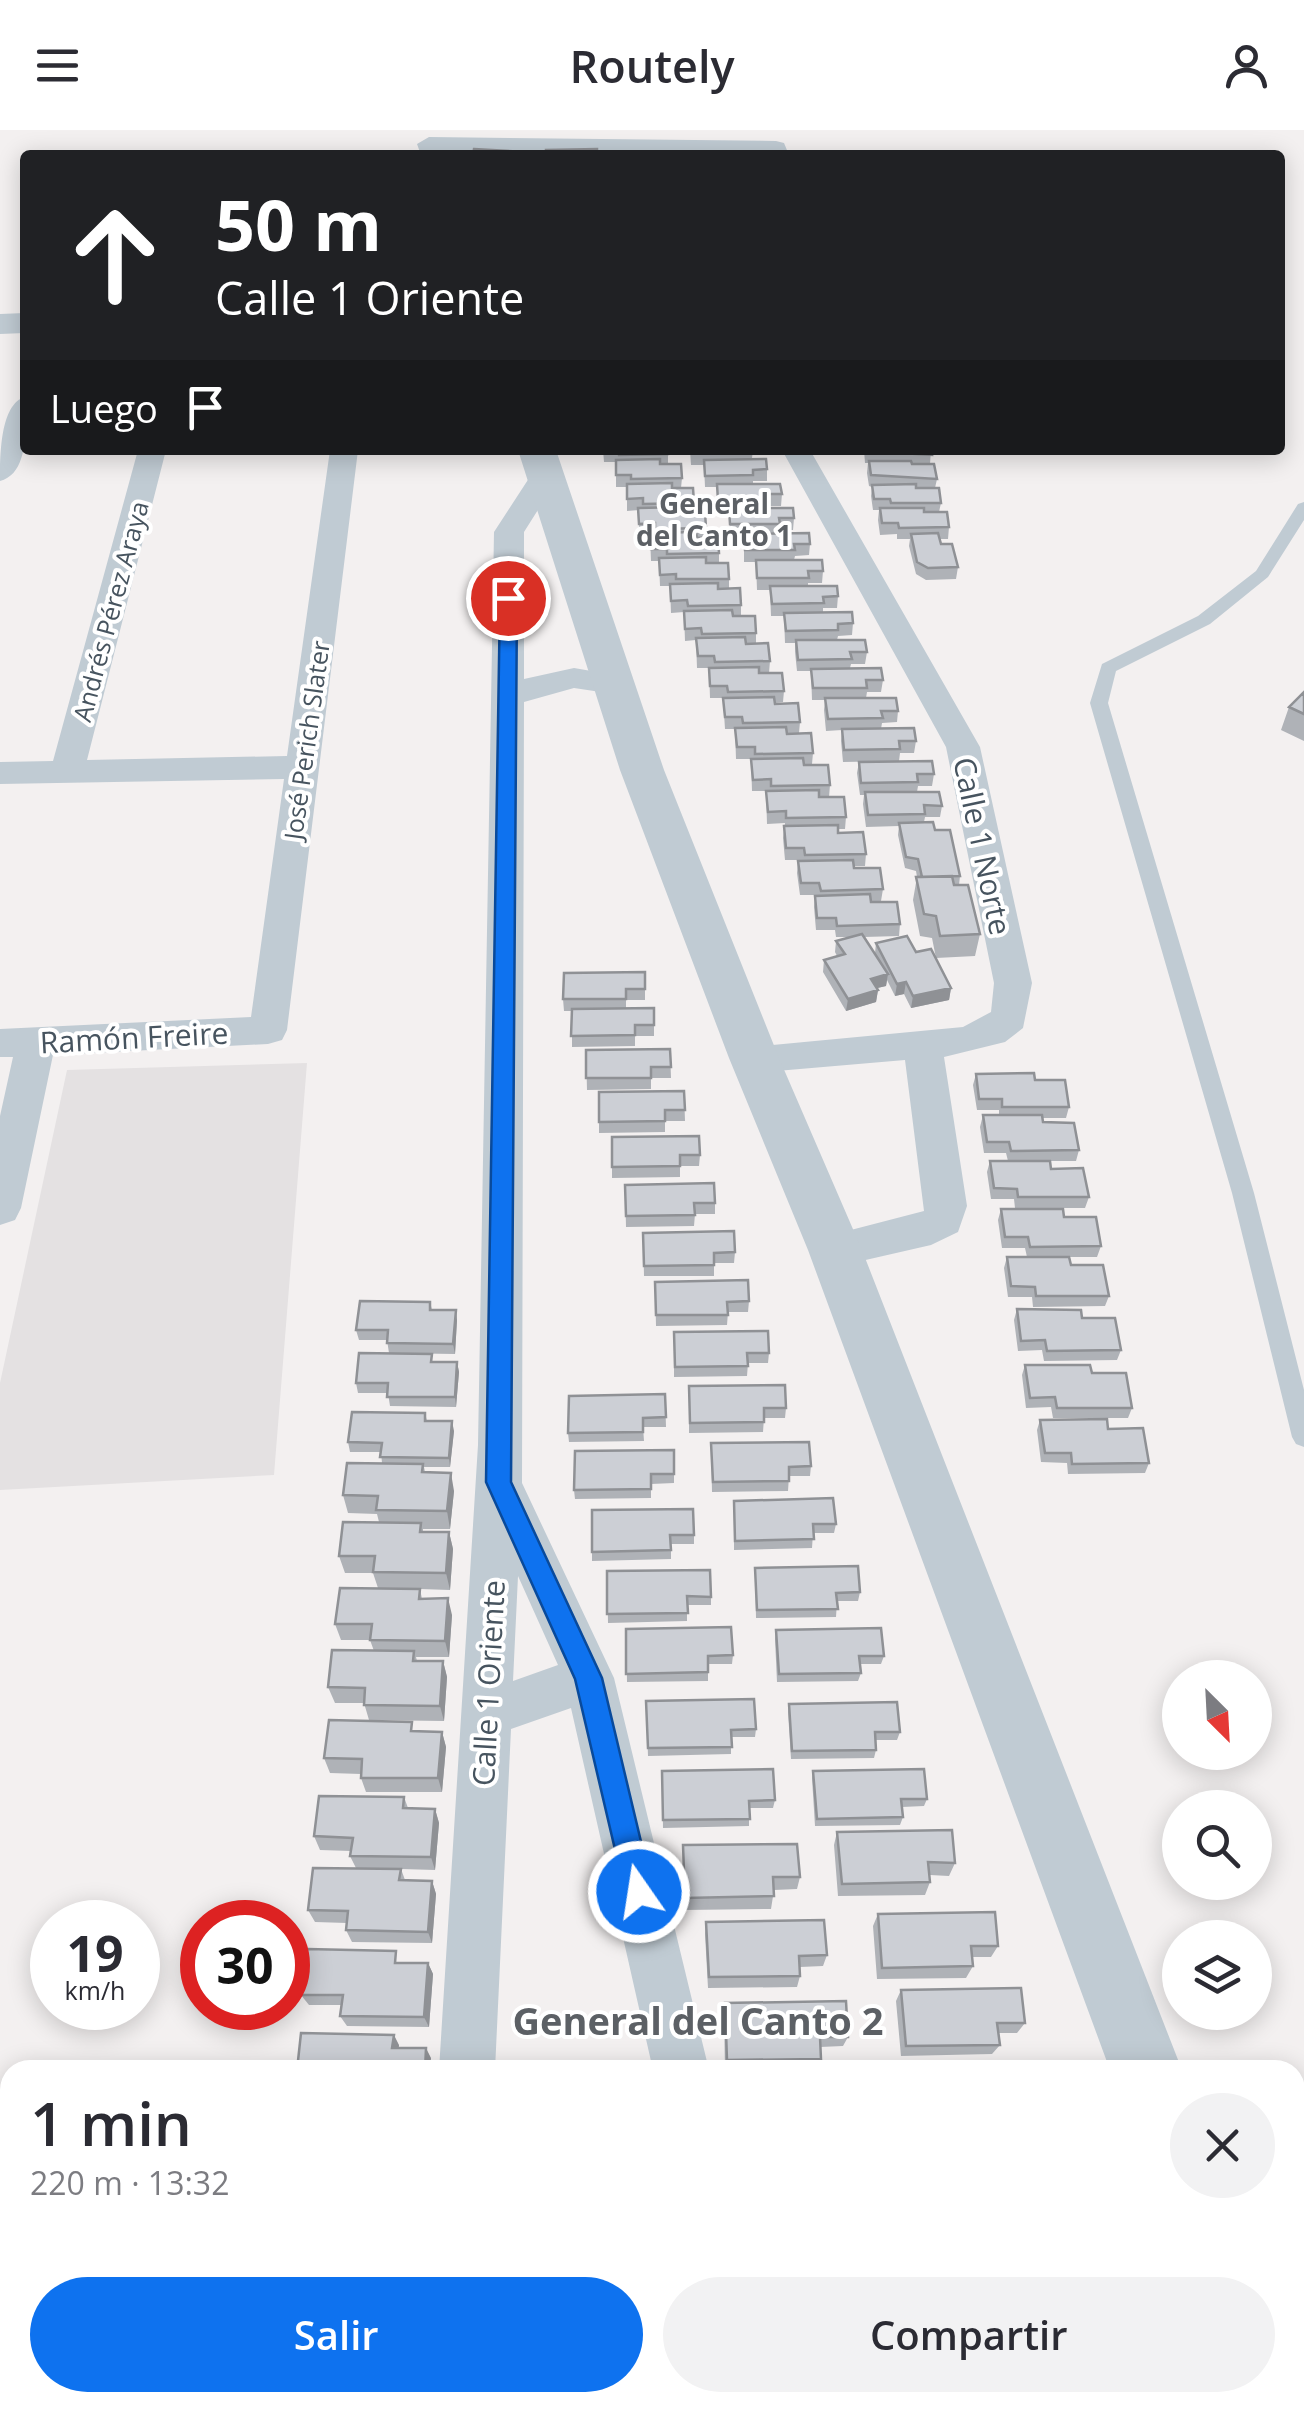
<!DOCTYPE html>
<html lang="es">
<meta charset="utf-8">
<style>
:root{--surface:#fff;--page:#f2f2f3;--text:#2b2b33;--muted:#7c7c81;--accent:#0e72ef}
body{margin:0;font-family:"Open Sans",sans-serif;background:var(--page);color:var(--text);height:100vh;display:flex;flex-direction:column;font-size:38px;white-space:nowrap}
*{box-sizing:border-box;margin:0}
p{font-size:32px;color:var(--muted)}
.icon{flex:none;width:55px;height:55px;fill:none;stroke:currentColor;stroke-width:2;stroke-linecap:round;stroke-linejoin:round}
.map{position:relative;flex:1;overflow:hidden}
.panel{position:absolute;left:0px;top:1930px;width:1305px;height:352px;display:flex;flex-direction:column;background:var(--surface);border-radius:30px 30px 0 0;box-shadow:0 5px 25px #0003}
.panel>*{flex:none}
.banner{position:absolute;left:20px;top:20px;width:1265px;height:305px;border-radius:10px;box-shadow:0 5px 25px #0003;background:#202124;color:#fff;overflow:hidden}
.needle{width:65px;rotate:156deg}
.buttons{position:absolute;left:1162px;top:1530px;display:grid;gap:20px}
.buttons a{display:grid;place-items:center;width:110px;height:110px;border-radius:50%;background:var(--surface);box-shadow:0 5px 25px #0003;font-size:50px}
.speed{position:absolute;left:30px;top:1770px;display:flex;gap:20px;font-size:50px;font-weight:700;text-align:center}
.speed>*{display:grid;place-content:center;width:130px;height:130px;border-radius:50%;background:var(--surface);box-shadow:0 5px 25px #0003;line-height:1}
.speed small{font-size:25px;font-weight:400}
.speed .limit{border:15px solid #d22;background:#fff;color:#111}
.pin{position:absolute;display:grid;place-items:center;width:85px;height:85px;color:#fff;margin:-42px;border:5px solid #fff;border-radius:50%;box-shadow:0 2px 10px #0007}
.me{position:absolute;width:110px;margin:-55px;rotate:347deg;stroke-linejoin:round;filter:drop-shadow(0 0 8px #0008)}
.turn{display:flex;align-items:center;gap:35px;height:210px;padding:0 30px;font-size:45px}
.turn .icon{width:130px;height:130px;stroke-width:2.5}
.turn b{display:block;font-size:70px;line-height:85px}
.then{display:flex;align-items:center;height:95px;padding:0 30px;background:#0003;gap:20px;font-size:38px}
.round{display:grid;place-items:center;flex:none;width:105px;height:105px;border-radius:52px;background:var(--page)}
.overview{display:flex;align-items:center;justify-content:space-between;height:170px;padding:0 30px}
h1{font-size:60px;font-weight:600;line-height:75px}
.cta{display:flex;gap:20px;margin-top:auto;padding:20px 30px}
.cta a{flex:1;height:115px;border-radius:60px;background:var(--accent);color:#fff;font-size:40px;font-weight:600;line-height:115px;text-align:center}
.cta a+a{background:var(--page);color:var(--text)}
header{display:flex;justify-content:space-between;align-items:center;height:130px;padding:0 30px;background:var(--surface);font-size:45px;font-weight:600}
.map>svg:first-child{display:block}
.education{fill:#e4e1e2}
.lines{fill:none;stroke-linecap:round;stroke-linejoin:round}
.service{fill:#c0cbd3;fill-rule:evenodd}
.minor{fill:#c0cbd3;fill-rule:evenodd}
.tertiary{fill:#c0cbd3;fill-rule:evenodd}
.wall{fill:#afb2b7}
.shaded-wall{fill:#8f9195}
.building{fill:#cccfd5;stroke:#8f9195;stroke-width:2.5}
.route{fill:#0e72ef;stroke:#094a9b;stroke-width:2.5}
.labels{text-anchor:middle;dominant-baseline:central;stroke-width:8;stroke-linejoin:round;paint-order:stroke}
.far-street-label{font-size:25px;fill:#47545f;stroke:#fff}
.far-neighbourhood-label{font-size:28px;font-weight:bold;fill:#5c6065;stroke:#fff}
.street-label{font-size:30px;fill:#47545f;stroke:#fff}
.near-neighbourhood-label{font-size:38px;font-weight:bold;fill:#5c6065;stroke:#fff}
</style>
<header><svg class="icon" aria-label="menu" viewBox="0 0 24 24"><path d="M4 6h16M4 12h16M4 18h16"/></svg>Routely<svg class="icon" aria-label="person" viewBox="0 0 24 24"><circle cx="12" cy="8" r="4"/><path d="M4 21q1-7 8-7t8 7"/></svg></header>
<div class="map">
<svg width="1304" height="2282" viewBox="0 0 1304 2282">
<rect width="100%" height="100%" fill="#f3f0f0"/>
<path class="education" d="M307,933l-33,412 -274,15v-107l67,-313z"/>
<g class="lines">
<path class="service" d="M1304,372v18l-36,57 -58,47 -94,47 -8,32 146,490 50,197v57l-8,-3 -4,-7 -60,-244 -142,-490 12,-39 96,-48 58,-45 42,-67z"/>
<path class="minor" d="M429,7l347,4 8,2 5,12 -346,-4 2,4h-24l-4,-11z
M25,267c0,25 6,76 -25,84 0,-25 0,-77 25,-84z
M138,320h28l-79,310 200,-4 43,-306h28l-71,580 -5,10 -14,4 -215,11 -32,153 -6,12 -15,5v-109l13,-59h-13v-28l251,-12 33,-238 -284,5v-22l53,-1z
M782,320h28l170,297 52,236 -9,45 -18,14 -61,15 23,149 -9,26 -27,13 -96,22 -15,-5 -6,-12 6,-12 104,-27 -19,-151 -151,13 -14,-5 -5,-10 5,-10 223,-21 28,-15 3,-29 -48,-236z
M545,336l15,9 -36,57v147l50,-11 52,9 4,7 -4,7 -12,3 -40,-6 -50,14 -2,781 92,195 95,392h-56l-82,-362 -60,21 -16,341h-56l39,-625 16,-913 41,-63zM518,1446l40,89 -45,16z
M418,2272h62l-1,10h-62z
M729,2272h62l2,10h-62z"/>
<path class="tertiary" d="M25,183v20l-25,1v-20z
M518,320h38l108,320 115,288 83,192 320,820h-72l-302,-820 -79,-192 -109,-288z
M1295,2241l9,10v31h-68l-3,-10h62z"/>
</g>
<path class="wall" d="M603,320h65v14l14,14 -1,10 13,15 -1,10 13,15v9l13,16v10l10,16v9l12,17v11l15,17v11l14,17 -1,12 15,18 -1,11 -8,1 25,19 -1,11 14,20 -1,11 18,21 -1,12 17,20 -1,12h-7v4l28,21 -1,12h-11v2l29,21 -2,12h-10l29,23 -1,12 -35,1 11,16 1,-10 40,9 35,36 -2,12 -38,8 -7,-14 -9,2 -8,-16 -1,6 -9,2 1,2 -2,12 -30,9 -23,-39 1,-12 13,-4 -2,-4 1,-11 14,-4h-14l-1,-7h-19l-2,-23 1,-11 3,-1h-18l-3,-22 1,-12h5v-1h-18l-2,-22 2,-15 -18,1 -1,-33h-14l-1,-32h-15l-1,-30h-10l-2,-31h4h-17l-1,-30h-12l-1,-28 -11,1 -1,-29 -13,1 -1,-27h-10l-1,-25h-8l-1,-26h-11v-25l-12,1v-24h-11v-25h-12z
M690,320h63l-1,8 -13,2 28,9v12h-14v3l29,10 -1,12h-14v2l27,10 -1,12h-14v4l31,10 -1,11 -14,1 -1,4 29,11 -1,12h-14v3l30,10 -1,12h-14v4l30,11 -1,12 -14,1 -1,4 30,12 -2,12h-14l-1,4 33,12 -2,12h-14l-1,6 32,13 -1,11 -15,1 -1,6 35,12 -2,12h-14l-1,8 -56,1 -2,-21 1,-11 -16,1 -2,-21 1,-10h-13l-1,-29h-14l-2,-19v-9h-10l-1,-27h-13l-1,-26h-13l-1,-28h-12v-26h-14l-1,-24h-11l-1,-25h-12l-1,-22h-13z
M864,320h67l-1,14 7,15 -2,9 6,15 -2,9 10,15 -1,12h-8l1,5 17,23 -2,12 -30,1 -10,-6 -7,-28 1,-7h-13v-5l-17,1 -2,-15 1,-10h-6l-2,-14 1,-9 -3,-1 -2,-13 1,-10h-3z
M1304,562v49l-23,-11 8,-23z
M859,632l75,12 -2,12h-14l-1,6 25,14 -2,11h-15l-1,5 11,8 25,46 -1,9 21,49 -5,22 -39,2 -4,-20 -12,-2 -7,-36 4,-23 -1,-6 -11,-3 -7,-33 1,-9 -33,1 -3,-23 1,-9h-4l-3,-22z
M645,842v28h-19v8h28v28h-19v10l-63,1v-36h-8l-1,-12z
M670,919l1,29h-20v11l-64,1 -1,-40z
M976,944l59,6 34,27 -3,11h-24l1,4 36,28 -3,11h-25v8l38,28 -4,11h-70l-1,-9h-23l-4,-27 3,-11h18l-2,-8h-22l-4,-26 3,-12h16v-5h-22l-4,-25z
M684,961l1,30h-20v11l-66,1v-41z
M612,1007l88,18 -1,11h-19v11l-68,1z
M625,1055l90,18v11h-20l-1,12 -68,1z
M1001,1079l63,8 37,29 -4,11h-27l1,8 38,31 -4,10 -72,1 -1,-10h-24l-4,-29 3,-11h20l-2,-9h-23l-4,-28z
M643,1103l92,19 -1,11h-20v13h-70z
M655,1152l94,19 -1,11h-20l-1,13 -71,1z
M430,1172l2,8 25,10 -2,34 -66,-1 -2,-13h-28l-3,-10z
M1017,1179l65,9 39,32 -4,10 -73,1 -2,-11 -24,1 -4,-31z
M674,1202l95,21 -1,10h-20l-1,13 -73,1z
M433,1232h24l2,10 -3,35 -66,-1 -2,-13h-30l-2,-10z
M1025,1235l67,8 40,35 -4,10h-75l-2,-11 -25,1 -4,-33z
M689,1256l97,22 -1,10h-21l-1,14 -74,1z
M665,1264l1,33h-23l1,14 -75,1 -1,-9z
M425,1283l2,8 27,10 -4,36h-26l1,5 29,19 -4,38h-27v3h26l4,17 -3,41 -30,-1 2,10 30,16 -3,42h-33l1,4h26l4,16 -3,44 -75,-1 -5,-17h-29l-7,-16 46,-36 -4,-11h-29l-6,-16 43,-36 -5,-15h-28l-6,-17 40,-34 -2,-8 -29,-1 -5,-18 39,-32 -1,-11h-31l-2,-10z
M1040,1290l68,9 41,34 -4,10 -77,1 -1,-11 -26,-1 -4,-32z
M711,1313l100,23 -1,10h-21l-1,15 -76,1z
M674,1320v33l-23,1v14l-76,1 -1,-9z
M734,1371l102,23 -2,9h-21l-1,15 -78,2z
M592,1380l102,25v9h-23v15l-79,2z
M755,1438l105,24 -2,9h-21l-1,16 -80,1z
M607,1441l104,26v8h-24v16l-79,2z
M626,1499l107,26 -1,9h-24v17l-81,1z
M776,1500l108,26 -3,8h-21l1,9 -3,8 -81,1 -2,-43z
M646,1571l110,28 -1,8h-24v17l-83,2z
M789,1574l111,28 -3,8h-22l1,10 -2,8 -83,1 -3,-47z
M415,1601l27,1 4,15 -4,45h-76l-5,-14v-4l-31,-1 -6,-15z
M662,1641l113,29 -2,8h-24v18l-86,2z
M813,1641l114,28 -3,7 -22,1 1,10 -3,8 -85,1 -3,-48z
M404,1667l4,11 27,1 4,14 -4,47 -34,-1 4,11 27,1 4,13 -4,49 -80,-1 -6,-12 1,-7 -32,-1 -7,-12 48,-42 -6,-12 1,-5 -31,-1 -6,-14z
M837,1702l118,31 -6,13 -19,-1v7l-5,13 -87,1 -4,-51z
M683,1715l117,32 -3,12 -23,1 -3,19 -87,1z
M878,1784l120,32 -7,11h-19l1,9 -7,12 -89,1 -4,-53z
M706,1792l121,33 -4,11 -23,1v9l-3,11 -89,1 -3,-54z
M402,1833h26l5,11 -4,53 -82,-1 -7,-10 1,-11h-32l-8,-10z
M901,1860l124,33 -8,10h-18l1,12 -8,9 -91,2 -5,-55z
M725,1873l123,34 -5,9 -23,1 1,12 -4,9 -92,2 -1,-56z
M314,2272h98l-1,4 -91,-2z
M833,2272h140l1,10h-140z
M1022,2272h144l1,10h-144z"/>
<path class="shaded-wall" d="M888,844l-2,12 -17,4 2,-11z
M906,852l-2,12 -9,2 2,-12z
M951,858l-2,12 -38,8 2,-12z
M878,860l-2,12 -30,9 2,-12z
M456,1180l1,10 -2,34 -2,-10z
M457,1232l2,10 -3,35 -1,-10z
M452,1291l2,10 -4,36 -1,-9z
M451,1343l3,18 -4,38 -3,-18z
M449,1402l4,17 -3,41 -4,-17z
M448,1468l4,17 -3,42 -4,-16z
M443,1531l4,16 -3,44 -4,-15z
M442,1602l4,15 -4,45 -4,-14z
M435,1679l4,14 -4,47 -4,-13z
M432,1751l4,13 -4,49 -4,-11z
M428,1833l5,11 -4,53 -5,-10z
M394,1905l5,10 -1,13 -6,-10z
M426,1918l5,10 -1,12h-5z"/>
<path class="building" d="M474,19l52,3v3h-53z
M597,19v6h-51v-5z
M877,23l1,2 -58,-1z
M604,320h64v4l-49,1 -1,-5z
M691,320h48v2l-48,1z
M866,320h65l1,5 -66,-4z
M660,329v5h21l1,14 -51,1v-4h-15v-15z
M766,329l1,10 -14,1v5l-48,1 -1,-16z
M869,331h42l1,3h22l3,15 -66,-4z
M672,353v5h21l1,15 -51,1v-6l-16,1v-15z
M717,354h63l2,10h-15v6l-49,1z
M916,354v4h23l2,15h-50l-1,-4h-16l-2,-14z
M684,377v6l21,-1 1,16 -51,1v-6l-16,1 -1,-16z
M729,378h64l1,10h-15l1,6h-50z
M880,378h44v4h23l2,15 -50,1 -1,-5h-16z
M696,402l1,6 21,-1 1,16 -52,1v-5h-16l-1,-16z
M809,403l1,11h-16l1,6h-50l-1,-16z
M938,403l3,11h11l6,23 -30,1 -11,-6 -6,-28z
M706,427v6h22l1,16h-53v-5l-16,1 -1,-17z
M756,430h66l1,11h-15l1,7h-52z
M718,453v6l22,-1 1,17 -53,1 -1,-6 -16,1 -1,-17z
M770,456h67l1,10 -15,1 1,6 -52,1z
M732,480l1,6h22l1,17 -54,1 -1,-6 -16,1 -1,-18z
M852,482l1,11 -15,1v6l-52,1 -2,-18z
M745,507l1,7 22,-1 2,18 -55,1 -1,-6h-16l-2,-18z
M796,510h69l2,12h-17l2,7 -54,1z
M759,537v6h23l2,18 -56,1 -1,-6h-17l-1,-18z
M881,538l2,12h-17l1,8h-54l-2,-19z
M1304,562v22l-15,-7z
M774,567l1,7 23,-1 2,19 -57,1 -1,-6h-17l-2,-19z
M825,568h71l2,13h-17l2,7 -55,1z
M786,597l1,7 24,-1 2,20 -58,1v-7h-18l-2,-19z
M914,598l2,13h-17l1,8 -56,1 -2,-21z
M803,628l1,7h24l2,20 -59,1v-7l-18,1 -2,-21z
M932,631l2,13h-17l1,8 -57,1 -2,-21z
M819,660v7h25l2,20 -60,1v-7l-18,1 -2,-21z
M865,662h74l3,14 -18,-1 1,9 -57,1z
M933,692l2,8h15l10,46 -38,1 -4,-18 -12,-2 -7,-34z
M838,695v8l25,-1 3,22 -61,1 -1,-7h-18l-2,-22z
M853,730l1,8h26l3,21 -62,2 -2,-8h-18l-3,-22z
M952,746l2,9h14l12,49 -40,2 -4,-20 -12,-2 -8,-37z
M870,764l1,8h26l3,22 -63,2 -1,-8h-19l-2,-22z
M862,804l26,40 -17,5 7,11 -30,9 -24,-39 21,-6 -9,-13z
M907,806l9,16 15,-3 20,39 -38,8 -7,-14 -9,2 -21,-41z
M645,842v17h-19v10h-63l1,-26z
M654,878v17h-19v10l-64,1 1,-27z
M670,919l1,18h-20v11h-65v-28z
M1034,943l1,7h30l4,27h-67v-8h-23l-3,-25z
M684,961l1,19h-20v11l-66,1v-30z
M983,985h59l1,7 31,1 5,27 -68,1 -2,-9h-22z
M699,1006l1,19h-20v11l-68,1v-30z
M990,1031h60l1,8 32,-1 6,29h-71l-1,-8 -23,-1z
M714,1053l1,20h-21l1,12 -69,1 -1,-31z
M1001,1079h62l1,8h32l5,29 -71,1 -2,-10h-23z
M734,1101l1,21 -21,1v12l-70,1 -1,-33z
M1007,1127h62l2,8h32l6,31h-73l-1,-9 -24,-1z
M748,1150l1,21 -22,1 1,13h-72l-1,-33z
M360,1171l70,1v8h26l-3,34 -66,-1 1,-13h-32z
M1017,1179l64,1 1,8h33l6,32 -74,1 -2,-11 -24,1z
M768,1201l1,22h-22l1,13 -73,1 -1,-35z
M359,1223l73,1 -1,8h26l-2,35h-68l1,-14h-32z
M1025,1235h65l2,8h34l6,35h-75l-2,-11 -25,1z
M785,1255l1,23h-22v14l-74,1 -1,-37z
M665,1264l1,23 -23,1v14l-75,1 1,-37z
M352,1282l73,1v8h27l-3,37 -69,-1 2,-14 -34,-1z
M1107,1289l1,10 35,-1 6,35 -77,1 -1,-11h-26l-5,-33z
M809,1312l2,24 -22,1v14l-76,1 -2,-39z
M674,1320v24h-23v15l-77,1 1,-39z
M347,1333l76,1 -1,8 29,1 -4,38 -71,-1 2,-14 -35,-1z
M833,1368l3,26h-23l1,15 -79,2 -1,-40z
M693,1379l1,26h-24l1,15 -79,2v-42z
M343,1392l78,1 -1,9h29l-3,41 -73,-1 2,-16h-36z
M858,1436l2,26 -24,1 2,16 -81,1 -2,-42z
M710,1440l1,27 -24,-1 1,17 -81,1v-43z
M340,1458l80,1 -1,10 29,-1 -3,43 -75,-1 2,-16h-37z
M731,1497l2,28 -25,1v16l-82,2v-45z
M881,1498l3,28h-25l2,17 -82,1 -3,-44z
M332,1520l82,1 -1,10h30l-3,45 -76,-1 1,-17 -37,-1z
M754,1569l2,30 -25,1 1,17 -84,1 -2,-47z
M897,1572l3,30h-25l1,18 -84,1 -3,-47z
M329,1590l83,2 -1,9 31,1 -4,46h-77l1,-19 -38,-1z
M773,1639l2,31 -26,1 1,18 -87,1 -1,-49z
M924,1639l3,30h-26l2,18 -86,2 -4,-48z
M319,1666l85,1 -1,11 32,1 -4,48 -81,-1 3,-18 -39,-2z
M952,1700l3,33 -27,-1 2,20 -88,2 -5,-52z
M797,1714l3,33h-27l1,19 -89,2 -2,-53z
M313,1738l88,1 -2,11 33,1 -4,51 -82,-2 2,-19 -40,-1z
M995,1782l3,34h-27l2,20 -91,2 -4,-54z
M824,1790l3,35 -28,1 1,20 -91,1 -3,-55z
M307,1819l89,2 -1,12h33l-4,54 -84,-1 3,-21h-42z
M1021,1858l4,35h-28l3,22 -94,1 -5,-56z
M846,1871l2,36h-28l1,22 -94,1 -2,-57z
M301,1903l93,2 -2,13h34l-1,22h-128z
M345,2272h61l-1,2z
M838,2272h135l1,10h-136z
M1031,2272h135l1,10h-135z"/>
<path class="route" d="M508,463l9,5 -6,884 91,196 51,214 -4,10 -10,4 -10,-4 -4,-10 -50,-213 -89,-197 14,-884z"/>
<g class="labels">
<g class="far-street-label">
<text transform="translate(110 481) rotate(-75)">Andrés Pérez Araya</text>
<text transform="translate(306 610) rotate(-82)">José Perich Slater</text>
</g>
<g class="far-neighbourhood-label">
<text x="714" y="373">General<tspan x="714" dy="32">del Canto 1</tspan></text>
</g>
<g class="street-label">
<text transform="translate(983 716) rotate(78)">Calle 1 Norte</text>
<text transform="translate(134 907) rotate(-3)">Ramón Freire</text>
<text transform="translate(488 1553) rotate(-87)">Calle 1 Oriente</text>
</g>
<g class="near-neighbourhood-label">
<text x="698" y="1890">General del Canto 2</text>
</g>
</g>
</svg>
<div class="buttons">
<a><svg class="needle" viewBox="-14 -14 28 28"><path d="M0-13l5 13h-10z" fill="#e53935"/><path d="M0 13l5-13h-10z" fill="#7c7c81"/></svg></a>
<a><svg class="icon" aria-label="search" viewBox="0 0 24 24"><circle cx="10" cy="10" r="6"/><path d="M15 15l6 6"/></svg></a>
<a><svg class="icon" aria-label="layers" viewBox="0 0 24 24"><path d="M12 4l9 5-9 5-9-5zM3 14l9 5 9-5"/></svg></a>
</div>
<div class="speed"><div>19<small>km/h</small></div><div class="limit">30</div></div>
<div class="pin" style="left:508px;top:468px;background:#d93025"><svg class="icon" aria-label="arrive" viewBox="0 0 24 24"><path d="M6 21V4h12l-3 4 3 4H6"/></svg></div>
<svg class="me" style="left:639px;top:1762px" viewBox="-20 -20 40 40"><circle r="17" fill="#0e72ef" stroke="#fff" stroke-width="3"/><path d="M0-11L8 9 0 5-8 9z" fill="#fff"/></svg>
<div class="banner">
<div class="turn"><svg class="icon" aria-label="ahead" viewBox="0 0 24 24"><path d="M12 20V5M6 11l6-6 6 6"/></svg><div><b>50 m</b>Calle 1 Oriente</div></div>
<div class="then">Luego<svg class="icon" aria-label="arrive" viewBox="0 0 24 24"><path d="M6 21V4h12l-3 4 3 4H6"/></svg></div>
</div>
<section class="panel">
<div class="overview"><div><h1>1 min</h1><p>220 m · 13:32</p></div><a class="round"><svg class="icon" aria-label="close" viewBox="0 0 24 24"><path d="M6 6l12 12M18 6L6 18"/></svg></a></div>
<div class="cta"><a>Salir</a><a>Compartir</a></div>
</section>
</div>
